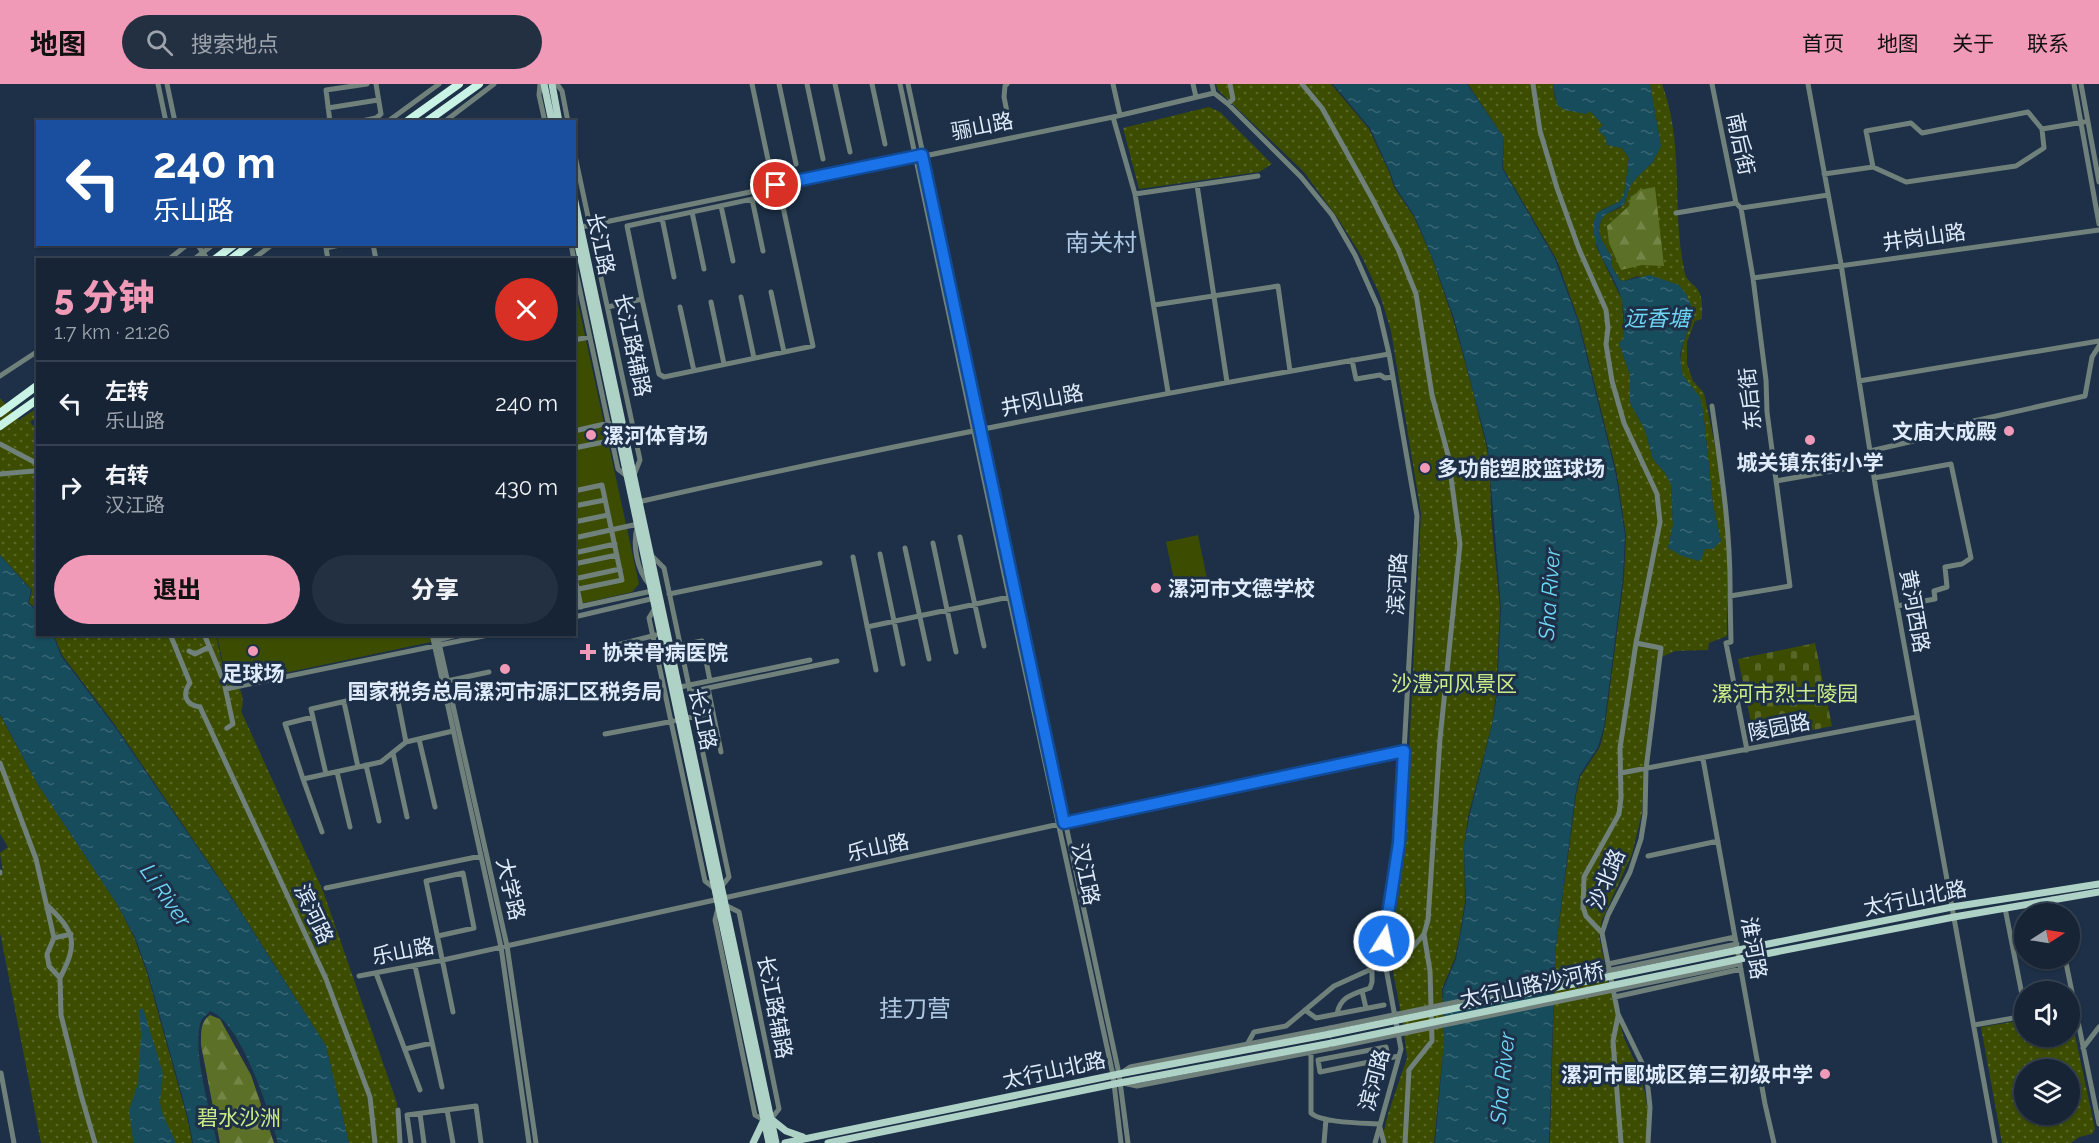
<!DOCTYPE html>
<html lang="zh">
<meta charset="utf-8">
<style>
:root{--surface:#162435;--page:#233041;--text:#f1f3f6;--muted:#9ea4ad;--line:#354150;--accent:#f09ab7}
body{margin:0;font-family:Raleway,"Noto Sans SC",sans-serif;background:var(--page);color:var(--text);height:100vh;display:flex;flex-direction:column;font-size:22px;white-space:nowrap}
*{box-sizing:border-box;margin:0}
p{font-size:20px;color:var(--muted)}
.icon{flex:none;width:33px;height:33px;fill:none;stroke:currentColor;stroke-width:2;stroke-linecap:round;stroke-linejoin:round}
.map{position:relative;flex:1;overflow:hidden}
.details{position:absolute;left:36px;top:174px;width:540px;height:378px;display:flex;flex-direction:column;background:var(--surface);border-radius:0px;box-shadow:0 2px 4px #0004,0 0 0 2px var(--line)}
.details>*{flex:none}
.banner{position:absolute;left:36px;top:36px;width:540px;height:126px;border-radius:0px;box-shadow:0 2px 4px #0004,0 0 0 2px var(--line);background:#1a4fa0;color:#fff;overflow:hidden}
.needle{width:39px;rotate:78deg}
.controls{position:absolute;left:2014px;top:819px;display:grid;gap:12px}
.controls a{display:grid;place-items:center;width:66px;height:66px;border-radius:50%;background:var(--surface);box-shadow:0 2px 4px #0004,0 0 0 2px var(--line);font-size:30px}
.pin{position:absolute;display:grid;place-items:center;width:51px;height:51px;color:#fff;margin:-26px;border:3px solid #fff;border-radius:50%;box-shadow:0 2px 6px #0007}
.me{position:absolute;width:66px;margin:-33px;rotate:10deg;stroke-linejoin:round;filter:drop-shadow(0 0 4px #0008)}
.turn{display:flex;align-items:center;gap:21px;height:126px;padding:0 18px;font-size:27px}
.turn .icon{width:78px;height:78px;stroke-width:2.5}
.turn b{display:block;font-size:42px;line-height:51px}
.round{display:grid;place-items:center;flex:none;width:63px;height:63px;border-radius:32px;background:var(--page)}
.head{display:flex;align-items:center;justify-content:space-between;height:102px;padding:0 18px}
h1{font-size:36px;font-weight:800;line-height:45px;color:var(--accent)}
.cta{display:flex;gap:12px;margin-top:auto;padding:12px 18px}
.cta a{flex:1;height:69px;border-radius:36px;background:var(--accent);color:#111;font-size:24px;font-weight:800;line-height:69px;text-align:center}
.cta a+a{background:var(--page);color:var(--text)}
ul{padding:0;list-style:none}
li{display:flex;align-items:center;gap:18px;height:84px;padding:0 18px;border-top:2px solid var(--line)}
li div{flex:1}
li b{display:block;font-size:22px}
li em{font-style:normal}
header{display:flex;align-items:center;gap:36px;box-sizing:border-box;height:84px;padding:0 30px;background:var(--accent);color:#111}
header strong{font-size:28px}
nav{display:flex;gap:33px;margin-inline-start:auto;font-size:21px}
.search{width:420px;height:54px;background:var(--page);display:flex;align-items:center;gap:15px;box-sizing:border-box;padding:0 21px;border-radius:33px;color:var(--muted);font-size:22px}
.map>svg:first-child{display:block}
.grass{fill:url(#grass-dots);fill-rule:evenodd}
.forest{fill:url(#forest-firs)}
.cemetery{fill:url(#cemetery-stones)}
.pitch{fill:#3c4d02}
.water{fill:url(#water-ripples)}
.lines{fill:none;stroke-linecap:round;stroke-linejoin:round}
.minor{stroke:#70817b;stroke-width:5}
.major{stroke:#afd2c7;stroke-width:7}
.highway{stroke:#c8f3e5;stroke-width:8}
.minor-bridge{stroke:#70817b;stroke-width:5}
.major-bridge{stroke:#afd2c7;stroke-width:7}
.route-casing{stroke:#114b97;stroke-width:15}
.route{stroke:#1a73e8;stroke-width:10}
.poi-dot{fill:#f09ab7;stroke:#1d3047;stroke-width:2}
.labels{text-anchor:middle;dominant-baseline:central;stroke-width:6;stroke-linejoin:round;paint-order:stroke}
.street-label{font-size:21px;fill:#dfebfa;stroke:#1d3047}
.poi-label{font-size:21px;font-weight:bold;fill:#dfebfa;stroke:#1d3047;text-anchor:start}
.park-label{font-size:21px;fill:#cdec88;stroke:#1d3047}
.water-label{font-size:22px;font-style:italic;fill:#6fd5f5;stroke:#1d3047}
.quarter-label{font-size:24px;fill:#aec7e3;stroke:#1d3047}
</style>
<header>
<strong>地图</strong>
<div class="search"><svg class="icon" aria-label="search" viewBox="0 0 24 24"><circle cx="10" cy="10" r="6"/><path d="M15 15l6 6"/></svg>搜索地点</div>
<nav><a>首页</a><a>地图</a><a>关于</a><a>联系</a></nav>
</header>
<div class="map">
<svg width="2099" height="1059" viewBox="0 0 2099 1059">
<defs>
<pattern id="grass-dots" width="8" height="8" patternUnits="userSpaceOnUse" patternTransform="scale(1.5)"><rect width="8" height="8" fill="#3c4d02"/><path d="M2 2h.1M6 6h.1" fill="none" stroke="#586728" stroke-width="1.8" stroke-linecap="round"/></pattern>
<pattern id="forest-firs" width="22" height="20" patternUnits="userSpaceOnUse" patternTransform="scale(1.5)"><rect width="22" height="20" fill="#5c7027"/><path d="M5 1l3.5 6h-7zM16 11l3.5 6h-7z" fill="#738547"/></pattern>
<pattern id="cemetery-stones" width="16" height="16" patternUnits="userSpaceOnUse" patternTransform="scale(1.5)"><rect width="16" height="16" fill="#3c4d02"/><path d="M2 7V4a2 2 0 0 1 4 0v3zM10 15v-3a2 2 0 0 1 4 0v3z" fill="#586728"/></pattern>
<pattern id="water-ripples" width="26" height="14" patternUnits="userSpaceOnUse" patternTransform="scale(1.5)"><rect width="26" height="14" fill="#174c5c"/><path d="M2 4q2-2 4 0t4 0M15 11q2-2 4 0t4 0" fill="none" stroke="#386674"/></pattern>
</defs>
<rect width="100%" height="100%" fill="#1d3047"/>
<path class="grass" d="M1216,0h115l38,45 20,43 5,15 20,30 18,41 21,61 19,69 15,61 3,25 1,43 9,91 -4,86 -4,30 -24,93 -4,29 1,56 -6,36 -4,20 -13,31 2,53 -10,101h-53l7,-29 19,-56 -4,-34 -13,-68v-30l15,-94 16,-319 -30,-182 -11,-36 -18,-38 -23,-37 -35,-48 -86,-82z
M1468,0h85l2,15 24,13 7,2 3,-4 14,15 4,20 15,3 7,10 -5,37 -5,7 -18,8 -5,36 26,54 2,39 -5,4 11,32v28l15,27 8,29 12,14 6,11 2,41 -5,23 35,5 2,-4 16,-8 -8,-36 -10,-95c-4,-14 -12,-21 -19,-33 -9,-16 1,-37 5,-52l-51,-49 -14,5 -4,-1 -8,-13 -1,-11 -10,-17 -2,-9 2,-10 5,-6 14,-6 4,-4 6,-18 7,-9 16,-15 8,-16 -11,-62h12c23,61 9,127 23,190 2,8 11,11 14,18 4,7 3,20 3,27l-7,2 -8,21v22l6,17 11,12 12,57 11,86v100l-18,7 -1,7 -33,1 -18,8 -12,97 -3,57 -10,41 -30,66 -3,15 9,47 16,56 14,30 7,25 3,18 -2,32h-96l5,-189 21,-158 4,-19 20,-30 5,-21 19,-148 2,-43 -9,-61 -38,-153 -22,-61 -54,-92 1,-30z
M1209,23l11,5 52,52 -13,8 -120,17 -16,-61z
M0,314l19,22 18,-12v9l-7,5 8,9 -1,178 -8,-6 3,-13 -32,-35z
M54,551h162l8,38c13,10 23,20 17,38l82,180 74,212 1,40h-49l-23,-97 -100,-158 -111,-163 -53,-70z
M0,631l37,68 80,121 17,33 13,36 40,144 5,26h-151l-41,-211v-58h3l-3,-21 8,-6 -8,-13z
M2070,928l25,117 -3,5 -13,3 -8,6h-69l-21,-116 44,-7v16h45zM2025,986h45v44l-7,1c-7,7 -15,12 -25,10 -14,-2 -23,-15 -21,-28 2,-12 8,-13 8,-27z"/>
<path class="forest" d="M1655,103l9,79 -22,-1 -21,5 -12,-27 -2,-17 22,-20 2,-10 4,-1 4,-5z
M210,931l10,4 31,56 23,68h-54l-19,-98c0,-12 -1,-23 9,-30z"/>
<path class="cemetery" d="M1815,559l17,83 -77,16 -17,-83z"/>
<path class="pitch" d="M574,201l65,299 -7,8 -57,13z
M1430,370l5,25 -16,3 -5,-25z
M1198,451l11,53 -32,6 -11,-52z
M217,551h228l-15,3 1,4 -193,41 -13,-10z"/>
<path class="water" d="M1333,0h134l37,54 -2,30 53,91 23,62 38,154 9,60 -2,42 -19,149 -6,21 -19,29 -4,21 -20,156 -6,190h-114l9,-101 -1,-52 13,-31 10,-57 -2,-56 5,-28 23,-93 5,-30 4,-87 -13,-160 -34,-130 -22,-61 -17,-40 -20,-31 -5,-14 -20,-44z
M1553,0h97l11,62 -8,16 -16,15 -7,9 -6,18 -18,10 -5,6 -2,10 2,9 10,17 1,11 8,13 4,1 26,-6 29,10 7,9 5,11 -2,20 -9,29 2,20 18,23 3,13 10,95 8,36 -8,8h-8l-3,9 -3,3 -17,-5 -14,-8 5,-23 -2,-41 -6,-11 -12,-14 -8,-29 -15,-27v-28l-11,-32 5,-5c-1,-12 1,-25 -2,-37 -7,-31 -37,-54 -26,-88l23,-11 5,-7 5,-37 -7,-10 -15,-3 -2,-8 -7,-7 5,-5 -13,-14 -4,3 -21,-4 -8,-5z
M0,471l31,35 -3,14 9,6 1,24 15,1 8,21 54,71 111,162 100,157 23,97h-71c-9,-31 -36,-120 -68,-132 -3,4 -7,6 -9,10 -10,27 10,93 16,122h-24l-5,-26 -40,-144 -13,-36 -18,-33 -80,-121 -37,-69z
M143,924l20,65 -3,30 3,12 13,28h-43v-2l-4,-31 9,-27 3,-49 -2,-24z"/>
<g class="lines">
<path class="minor" d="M158,0l8,38
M167,0l8,38
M540,0l-1,11 6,27
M557,0l5,7 6,31
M752,0l18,85
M779,0l17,80
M807,0l16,75
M835,0l15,68
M872,0l13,60
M900,0l109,513 104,478 8,68
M908,0l211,990 9,69
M1007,0l-2,2 -1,11 3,15
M1113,0l7,31
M1193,0l3,13
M1212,0l2,9 14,11 73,73 31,38 23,40 23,52 11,47 28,162 -18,327 -15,98 1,22 16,86 -26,94
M1533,0l7,47 17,57 22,61 27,61 2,18 -2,16 6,37 12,42 33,71 3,28 -24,121 -16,105 1,50 -2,16 -35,63 -1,30 3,9 16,17
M1712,0l24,119 5,5 12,70 13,102 1,32 23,174 -60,10 1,46 -5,1 21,107
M1808,0l33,180 35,226 119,653
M2074,0l25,140
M2081,0l18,98
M1228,20l5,-5 -3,-15
M328,24l50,-8
M1113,33l22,77 33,198
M330,38l-4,-32 41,-6
M357,38l19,-4 5,-4 -5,-30
M387,38l52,-38
M444,38l50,-38
M2042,45l42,-7
M574,67l66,309 -6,15
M1824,90l49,-7 33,15 110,-16 28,-18 -2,-19 -14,-17 -106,21 -11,-10 -45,8 7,36
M1197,101l30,197
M1135,110l123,-18
M752,115l11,52
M721,122l12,55
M1741,124l87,-13
M692,128l12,57
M1676,129l60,-10
M662,134l12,59
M581,143l532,-110 101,-24
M197,160l11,16
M373,160l3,16
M571,160l3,16
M168,176l20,-16
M193,176l21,-16
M252,176l21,-16
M328,176l-2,-12 18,-4
M574,179l44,206 10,8
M1753,194l346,-48
M771,208l13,60
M741,213l13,61
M711,218l13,62
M1154,221l124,-19 12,85
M608,223l34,-8 17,75 5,3 149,-31 -33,-153 -153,33 15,73
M680,223l14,64
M574,256l16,-3
M1352,276l4,19 24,-4 5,3 8,-1
M0,292l38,-25
M1859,297l240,-40
M1712,322c9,63 19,126 18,190
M574,347l35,-8
M0,360l38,20
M574,364l40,-8
M1870,367l74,-17 12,-9 129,-29 7,-39 7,-11
M0,390l34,-3 4,-3
M1874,394l77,-14 20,94 -9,6 -17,3 2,20 -13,4 1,8 -38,7
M1776,397l96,-17
M574,407l28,-6 20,95 -48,10
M638,418c249,-56 500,-105 751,-148
M574,422l31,-6
M574,438l34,-7
M960,453l24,109
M574,454l64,-14c-6,19 -2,46 12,61
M933,459l23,109
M905,464l24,111
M574,469l41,-9
M880,470l23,110
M651,471l13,13 65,309 -7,9
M853,473l23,113
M574,480l43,-9
M574,489l7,34
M574,495l46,-10
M669,510l151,-31
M574,524l78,-17 3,1
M655,524l-6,10 56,263 9,7
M574,533l81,-19
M867,543l142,-30
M170,550l20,49c-8,11 -5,22 10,24l126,272 44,118 5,46
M204,550l20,48 9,42 -6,4
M432,550l69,313 28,196
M437,550l70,312 29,197
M438,556l22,-6
M1636,559l25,5 -15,121 -1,45 -4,25 -11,33 -22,43 -6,18 16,81 24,49 5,16 3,28 -2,36
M613,562l43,-11
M671,563l31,-6 8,40
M189,567l6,3 14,-7
M447,597l42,-9
M680,603l130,-27
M226,605l267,-55
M690,608l18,-4
M344,618l14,65
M313,633l-28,7 18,55 23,-5
M686,634l27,-5
M605,650l69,-13
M419,655l16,68
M406,658l-9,-46 -3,-3 -8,-1 -75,17 15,65 55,-12 25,-20 47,-11
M721,668l-13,-64 129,-27
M393,669l14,64
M1703,675l62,345 9,39
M0,679l36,96 18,79 -7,16 2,12 11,12 1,37 20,80 14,48
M366,681l13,56
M337,688l13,55
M1621,689l296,-56
M303,695l19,53
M1648,772l70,-15
M0,788v1
M326,804l155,-32
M2052,815l3,15
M47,821c29,28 31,38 13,73
M727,822l12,6 40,197 -8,10
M718,824l-3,12 40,195 9,5
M2005,824l20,102
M438,852l36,-8 -11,-55 -37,8 27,131
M54,854l17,-4
M2065,874l34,166
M1608,880l127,-27
M415,882l27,121
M376,889l44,117
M359,892l84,-16 621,-137 340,-72
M1362,907l4,17
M1615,913l126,-28
M1305,926l11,8 21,-4c3,-18 17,-20 33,-26l2,-6v-13
M1337,930l47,-9
M1618,932l-5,25 8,102
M1974,941l51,-9
M2083,964l16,-21
M405,965l27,-6
M1244,966l10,-18 32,-6 48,-40 75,-34 15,-18 4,-14 12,-181 20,-195 -12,-89 -16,-60 -16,-101 -18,-45 -25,-49 -51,-92 -20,-24
M1311,967v62c10,10 53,10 68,11l5,19
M1389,975l-3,-12 -68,13 2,12 79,-16
M1,989l13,70
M1121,989l9,-6 200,-39
M1123,999l14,3 195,-38
M398,1026l2,33
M447,1026l6,33
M420,1030l4,29
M411,1059l-4,-28 69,-9 5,37
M1324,1059l2,-24
M1405,1059l4,-73 23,-29 -2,-70 -6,-37"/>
<path class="major" d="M544,0l8,38
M552,0l7,38
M574,113l202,946
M574,142l195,917
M1738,866l214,-43 147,-23
M1740,875l214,-42 145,-25
M771,1035l15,12 17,6
M753,1059l10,-21
M785,1059l334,-69 211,-40
M828,1059l286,-59 218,-41"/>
<path class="highway" d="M406,38l53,-38
M426,38l53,-38
M214,176l21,-16
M230,176l21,-16
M0,329l38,-28
M0,342l38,-27"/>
<path class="minor-bridge" d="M1330,944l407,-84
M1332,964l408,-84"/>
<path class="major-bridge" d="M1330,950l408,-84
M1332,959l408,-84"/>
</g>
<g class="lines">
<defs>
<path id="route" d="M776,101l146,-30 142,668 340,-72 -5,92 -15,98"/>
</defs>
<use href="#route" class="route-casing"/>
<use href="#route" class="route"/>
</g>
<g class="poi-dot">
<circle cx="2009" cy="347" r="6"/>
<circle cx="591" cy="351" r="6"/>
<circle cx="1810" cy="356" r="6"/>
<circle cx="1425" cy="384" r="6"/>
<circle cx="1156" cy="504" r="6"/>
<circle cx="253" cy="567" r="6"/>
<path d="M585 559h6v6h6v6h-6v6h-6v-6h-6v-6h6z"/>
<circle cx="505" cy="585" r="6"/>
<circle cx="1825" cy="990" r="6"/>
</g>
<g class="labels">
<g class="street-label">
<text transform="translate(982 42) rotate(-11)">骊山路</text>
<text transform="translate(1741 60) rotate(78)">南后街</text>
<text transform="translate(1924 153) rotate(-8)">井岗山路</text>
<text transform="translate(601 160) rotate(78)">长江路</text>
<text transform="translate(633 261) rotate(78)">长江路辅路</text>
<text transform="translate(1750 315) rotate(-96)">东后街</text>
<text transform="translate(1042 316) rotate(-11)">井冈山路</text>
<text transform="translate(1397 500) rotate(-87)">滨河路</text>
<text transform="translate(1915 527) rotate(80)">黄河西路</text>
<text transform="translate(703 635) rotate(78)">长江路</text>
<text transform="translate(1779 643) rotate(-11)">陵园路</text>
<text transform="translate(878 763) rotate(-12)">乐山路</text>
<text transform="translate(1086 790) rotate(78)">汉江路</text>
<text transform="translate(1606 795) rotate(-67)">沙北路</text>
<text transform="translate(511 805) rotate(77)">大学路</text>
<text transform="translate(1915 814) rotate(-11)">太行山北路</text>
<text transform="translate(314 830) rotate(65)">滨河路</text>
<text transform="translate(1754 864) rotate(80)">淮河路</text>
<text transform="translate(403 867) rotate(-11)">乐山路</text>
<text transform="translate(1532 901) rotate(-12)">太行山路沙河桥</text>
<text transform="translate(775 923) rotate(79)">长江路辅路</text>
<text transform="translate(1054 986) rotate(-12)">太行山北路</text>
<text transform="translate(1374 996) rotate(-75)">滨河路</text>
</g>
<g class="poi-label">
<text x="1997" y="347" text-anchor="end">文庙大成殿</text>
<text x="603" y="351">漯河体育场</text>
<text x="1810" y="378" text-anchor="middle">城关镇东街小学</text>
<text x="1437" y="384">多功能塑胶篮球场</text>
<text x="1168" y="504">漯河市文德学校</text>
<text x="602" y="568">协荣骨病医院</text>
<text x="253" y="589" text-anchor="middle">足球场</text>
<text x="505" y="607" text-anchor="middle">国家税务总局漯河市源汇区税务局</text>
<text x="1813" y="990" text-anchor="end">漯河市郾城区第三初级中学</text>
</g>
<g class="park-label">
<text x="1454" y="599">沙澧河风景区</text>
<text x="1785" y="609">漯河市烈士陵园</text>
<text x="239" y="1033">碧水沙洲</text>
</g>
<g class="water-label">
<text x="1657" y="234">远香塘</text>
<text transform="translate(1549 510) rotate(-86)">Sha River</text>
<text transform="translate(166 811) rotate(55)">Li River</text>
<text transform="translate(1502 994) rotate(-84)">Sha River</text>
</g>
<g class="quarter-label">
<text x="1101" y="158">南关村</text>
<text x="915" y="924">挂刀营</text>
</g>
</g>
</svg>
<div class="controls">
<a><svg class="needle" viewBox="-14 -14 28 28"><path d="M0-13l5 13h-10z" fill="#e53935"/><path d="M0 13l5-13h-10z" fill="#9ea4ad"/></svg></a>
<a><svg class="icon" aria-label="sound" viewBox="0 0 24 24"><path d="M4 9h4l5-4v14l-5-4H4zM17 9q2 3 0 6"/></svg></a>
<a><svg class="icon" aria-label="layers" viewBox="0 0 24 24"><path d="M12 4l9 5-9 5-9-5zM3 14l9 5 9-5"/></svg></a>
</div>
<div class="pin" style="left:776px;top:101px;background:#d93025"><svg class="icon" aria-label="arrive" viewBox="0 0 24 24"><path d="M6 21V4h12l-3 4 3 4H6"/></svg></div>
<svg class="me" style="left:1384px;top:857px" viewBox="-20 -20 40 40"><circle r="17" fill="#1a73e8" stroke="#fff" stroke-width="3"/><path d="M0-11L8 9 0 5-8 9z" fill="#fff"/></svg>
<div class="banner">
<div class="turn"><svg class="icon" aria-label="left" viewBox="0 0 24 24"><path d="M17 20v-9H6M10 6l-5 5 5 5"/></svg><div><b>240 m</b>乐山路</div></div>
</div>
<section class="details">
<div class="head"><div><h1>5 分钟</h1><p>1.7 km · 21:26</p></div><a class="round" style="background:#d93025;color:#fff"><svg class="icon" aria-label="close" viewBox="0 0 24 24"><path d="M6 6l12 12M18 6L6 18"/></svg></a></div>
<ul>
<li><svg class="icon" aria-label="left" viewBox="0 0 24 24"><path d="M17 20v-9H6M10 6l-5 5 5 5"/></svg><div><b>左转</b><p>乐山路</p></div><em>240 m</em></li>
<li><svg class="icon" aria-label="right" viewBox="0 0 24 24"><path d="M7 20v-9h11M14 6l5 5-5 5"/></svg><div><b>右转</b><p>汉江路</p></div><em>430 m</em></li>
</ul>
<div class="cta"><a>退出</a><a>分享</a></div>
</section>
</div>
